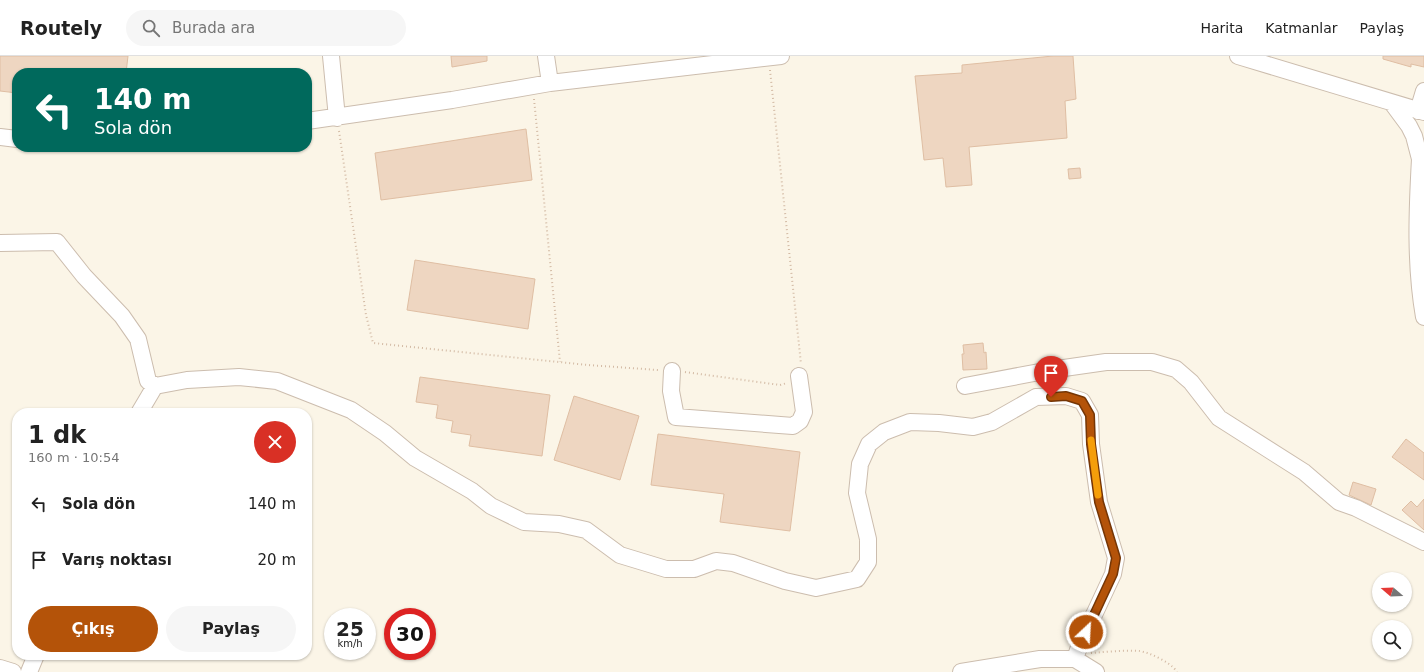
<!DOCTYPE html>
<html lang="tr">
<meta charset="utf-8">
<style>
:root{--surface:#fff;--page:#f6f6f6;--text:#222;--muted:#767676;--line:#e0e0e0;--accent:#b45309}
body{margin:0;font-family:"DejaVu Sans",sans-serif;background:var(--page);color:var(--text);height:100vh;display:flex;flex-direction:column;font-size:15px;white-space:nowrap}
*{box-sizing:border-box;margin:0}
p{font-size:13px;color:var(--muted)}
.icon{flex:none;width:22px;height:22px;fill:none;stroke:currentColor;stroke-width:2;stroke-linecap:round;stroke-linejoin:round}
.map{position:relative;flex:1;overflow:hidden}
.side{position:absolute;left:12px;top:352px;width:300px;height:252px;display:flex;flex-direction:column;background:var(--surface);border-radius:16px;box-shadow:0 1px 3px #0004}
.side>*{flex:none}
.hud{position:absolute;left:12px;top:12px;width:300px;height:84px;border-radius:16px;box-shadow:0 1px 3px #0004;background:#00695c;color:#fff;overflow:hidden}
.needle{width:26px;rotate:289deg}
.tools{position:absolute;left:1372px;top:516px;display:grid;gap:8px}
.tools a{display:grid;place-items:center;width:40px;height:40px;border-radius:50%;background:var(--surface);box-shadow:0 1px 3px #0004;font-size:20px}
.speed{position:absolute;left:324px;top:552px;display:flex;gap:8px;font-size:20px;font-weight:700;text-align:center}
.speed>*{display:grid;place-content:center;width:52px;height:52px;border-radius:50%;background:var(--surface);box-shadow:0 1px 3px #0004;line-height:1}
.speed small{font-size:10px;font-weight:400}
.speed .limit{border:6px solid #d22;background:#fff;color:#111}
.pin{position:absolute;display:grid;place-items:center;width:34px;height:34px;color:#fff;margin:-41px -17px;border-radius:50% 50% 50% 0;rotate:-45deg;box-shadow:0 0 4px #0007}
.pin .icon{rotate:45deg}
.me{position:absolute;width:44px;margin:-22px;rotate:25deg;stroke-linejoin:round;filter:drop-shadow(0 0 3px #0008)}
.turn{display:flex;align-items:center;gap:14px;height:84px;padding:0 16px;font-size:18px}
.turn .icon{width:52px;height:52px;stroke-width:2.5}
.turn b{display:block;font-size:28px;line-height:34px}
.round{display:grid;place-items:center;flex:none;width:42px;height:42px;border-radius:21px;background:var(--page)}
.headline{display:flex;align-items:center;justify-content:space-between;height:68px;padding:0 16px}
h1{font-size:24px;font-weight:700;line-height:30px}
.button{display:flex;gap:8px;margin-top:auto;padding:8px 16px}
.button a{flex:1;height:46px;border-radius:24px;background:var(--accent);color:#fff;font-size:16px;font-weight:700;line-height:46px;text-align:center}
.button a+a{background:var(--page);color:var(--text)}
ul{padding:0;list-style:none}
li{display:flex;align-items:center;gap:12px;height:56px;padding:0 16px}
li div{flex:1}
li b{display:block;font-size:15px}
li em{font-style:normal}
header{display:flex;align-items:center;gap:24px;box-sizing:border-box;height:56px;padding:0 20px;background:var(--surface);border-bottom:1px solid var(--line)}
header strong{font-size:19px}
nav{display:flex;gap:22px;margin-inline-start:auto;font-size:14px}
.search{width:280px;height:36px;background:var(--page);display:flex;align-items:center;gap:10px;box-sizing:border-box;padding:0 14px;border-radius:22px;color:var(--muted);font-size:15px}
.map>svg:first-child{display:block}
.building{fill:#eed6c1;stroke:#dfbea3}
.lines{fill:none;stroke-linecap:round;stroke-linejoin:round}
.minor-casing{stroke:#ccbdae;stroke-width:18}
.path{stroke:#d3baa4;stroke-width:2;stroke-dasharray:1 3;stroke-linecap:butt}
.minor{stroke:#fff;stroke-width:16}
.route-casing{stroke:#753606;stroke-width:10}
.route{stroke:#b45309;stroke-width:7}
.slow{stroke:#f59e0b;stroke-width:7}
</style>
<header>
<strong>Routely</strong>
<div class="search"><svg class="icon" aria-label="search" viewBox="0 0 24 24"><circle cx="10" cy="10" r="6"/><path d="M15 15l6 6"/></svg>Burada ara</div>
<nav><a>Harita</a><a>Katmanlar</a><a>Paylaş</a></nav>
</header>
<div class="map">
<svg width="1424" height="616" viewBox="0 0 1424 616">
<rect width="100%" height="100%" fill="#fbf5e7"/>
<path class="building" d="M0,0h128l-2,17h-109v20l-17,-2z
M451,0h36v5l-35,6z
M1053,0h20l3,43 -11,2 2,37 -98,9 3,38 -26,2 -3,-29 -19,2 -9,-84 47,-3v-8z
M1383,0h41v11l-13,-3v3l-28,-8z
M526,73l6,51 -151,20 -6,-47z
M1080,112l1,10 -12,1 -1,-10z
M415,204l120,19 -7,50 -121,-19z
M983,287l1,10 2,-1 1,17 -24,1 -1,-16h2l-1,-9z
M420,321l130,18 -8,61 -73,-10 2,-11 -20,-3 2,-11 -17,-3 2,-13 -22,-3z
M574,340l65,20 -19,64 -66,-20z
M658,378l142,18 -10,79 -70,-9 4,-28 -73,-9z
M1406,383l18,14v27l-32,-23z
M1353,426l23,7 -5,16 -22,-10z
M1424,443v31l-22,-20 9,-9 6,6z"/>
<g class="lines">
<defs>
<path id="minor" d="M331,0l6,62
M546,0l4,27
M1238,0l186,56
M1392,47l17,23 5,10 6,23 4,-6
M1418,55l6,-20
M307,65l145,-21 98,-17 231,-27
M0,81l17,2
M1420,103c-3,53 -5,106 4,158
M0,187l57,-1 27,34 38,40 16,23 10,42 7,5 32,-6 52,-3 38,4 74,29 34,23 30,25 57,33 19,15 33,16 35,2 27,6 34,25 46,14h28l22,-8 17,2 52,18 31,7 41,-9 11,-17v-23l-11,-46 3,-29 9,-20 15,-12 26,-10 29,1 34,4 19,-5 44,-25 30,-1 16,5 8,14 1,29 8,58 17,56 -3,16 -34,73 -4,12
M672,315l-1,20 5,26 117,9 7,-5 4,-9 -5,-36
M965,330l85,-16 56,-8h46l24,7 15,13 28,36 85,54 35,30 17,6 68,34
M139,357l16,-27
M0,612l13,4
M29,616l7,-17
M961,616l79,-13h35l21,13"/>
</defs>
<use href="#minor" class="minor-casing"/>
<path class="path" d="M770,14l31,294
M534,43l26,263
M339,75l27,184 7,28 215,22 70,5
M685,316l95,13 7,-2
M1091,597c15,-1 32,-3 48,-2 10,1 33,12 38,21"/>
<use href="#minor" class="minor"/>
</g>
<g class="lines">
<defs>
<path id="route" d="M1051,341l15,-1 16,5 8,14 1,29 8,58 17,56 -3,16 -27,58"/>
</defs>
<use href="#route" class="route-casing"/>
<use href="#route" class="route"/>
<path class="slow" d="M1091,384l7,55"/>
</g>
</svg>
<div class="tools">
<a><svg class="needle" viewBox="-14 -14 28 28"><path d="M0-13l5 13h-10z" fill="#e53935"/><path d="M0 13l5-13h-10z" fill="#767676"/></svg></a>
<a><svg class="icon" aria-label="search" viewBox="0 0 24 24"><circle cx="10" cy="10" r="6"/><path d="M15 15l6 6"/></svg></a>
</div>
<div class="speed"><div>25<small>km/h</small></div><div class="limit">30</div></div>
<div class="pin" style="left:1051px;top:341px;background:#d93025"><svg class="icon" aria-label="arrive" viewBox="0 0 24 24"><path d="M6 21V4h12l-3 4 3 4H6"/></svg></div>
<svg class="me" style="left:1086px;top:576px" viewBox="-20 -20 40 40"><circle r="17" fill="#b45309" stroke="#fff" stroke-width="3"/><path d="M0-11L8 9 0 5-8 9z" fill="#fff"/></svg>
<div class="hud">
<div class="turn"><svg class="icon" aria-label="left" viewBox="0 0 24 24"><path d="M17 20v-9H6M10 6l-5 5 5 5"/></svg><div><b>140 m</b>Sola dön</div></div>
</div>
<section class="side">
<div class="headline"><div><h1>1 dk</h1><p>160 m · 10:54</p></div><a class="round" style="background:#d93025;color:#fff"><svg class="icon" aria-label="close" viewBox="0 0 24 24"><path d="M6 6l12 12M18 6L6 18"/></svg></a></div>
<ul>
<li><svg class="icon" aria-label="left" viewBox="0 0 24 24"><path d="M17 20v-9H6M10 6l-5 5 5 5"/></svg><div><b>Sola dön</b></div><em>140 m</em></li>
<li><svg class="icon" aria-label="arrive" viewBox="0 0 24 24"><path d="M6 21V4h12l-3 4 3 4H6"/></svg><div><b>Varış noktası</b></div><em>20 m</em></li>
</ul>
<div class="button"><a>Çıkış</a><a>Paylaş</a></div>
</section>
</div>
